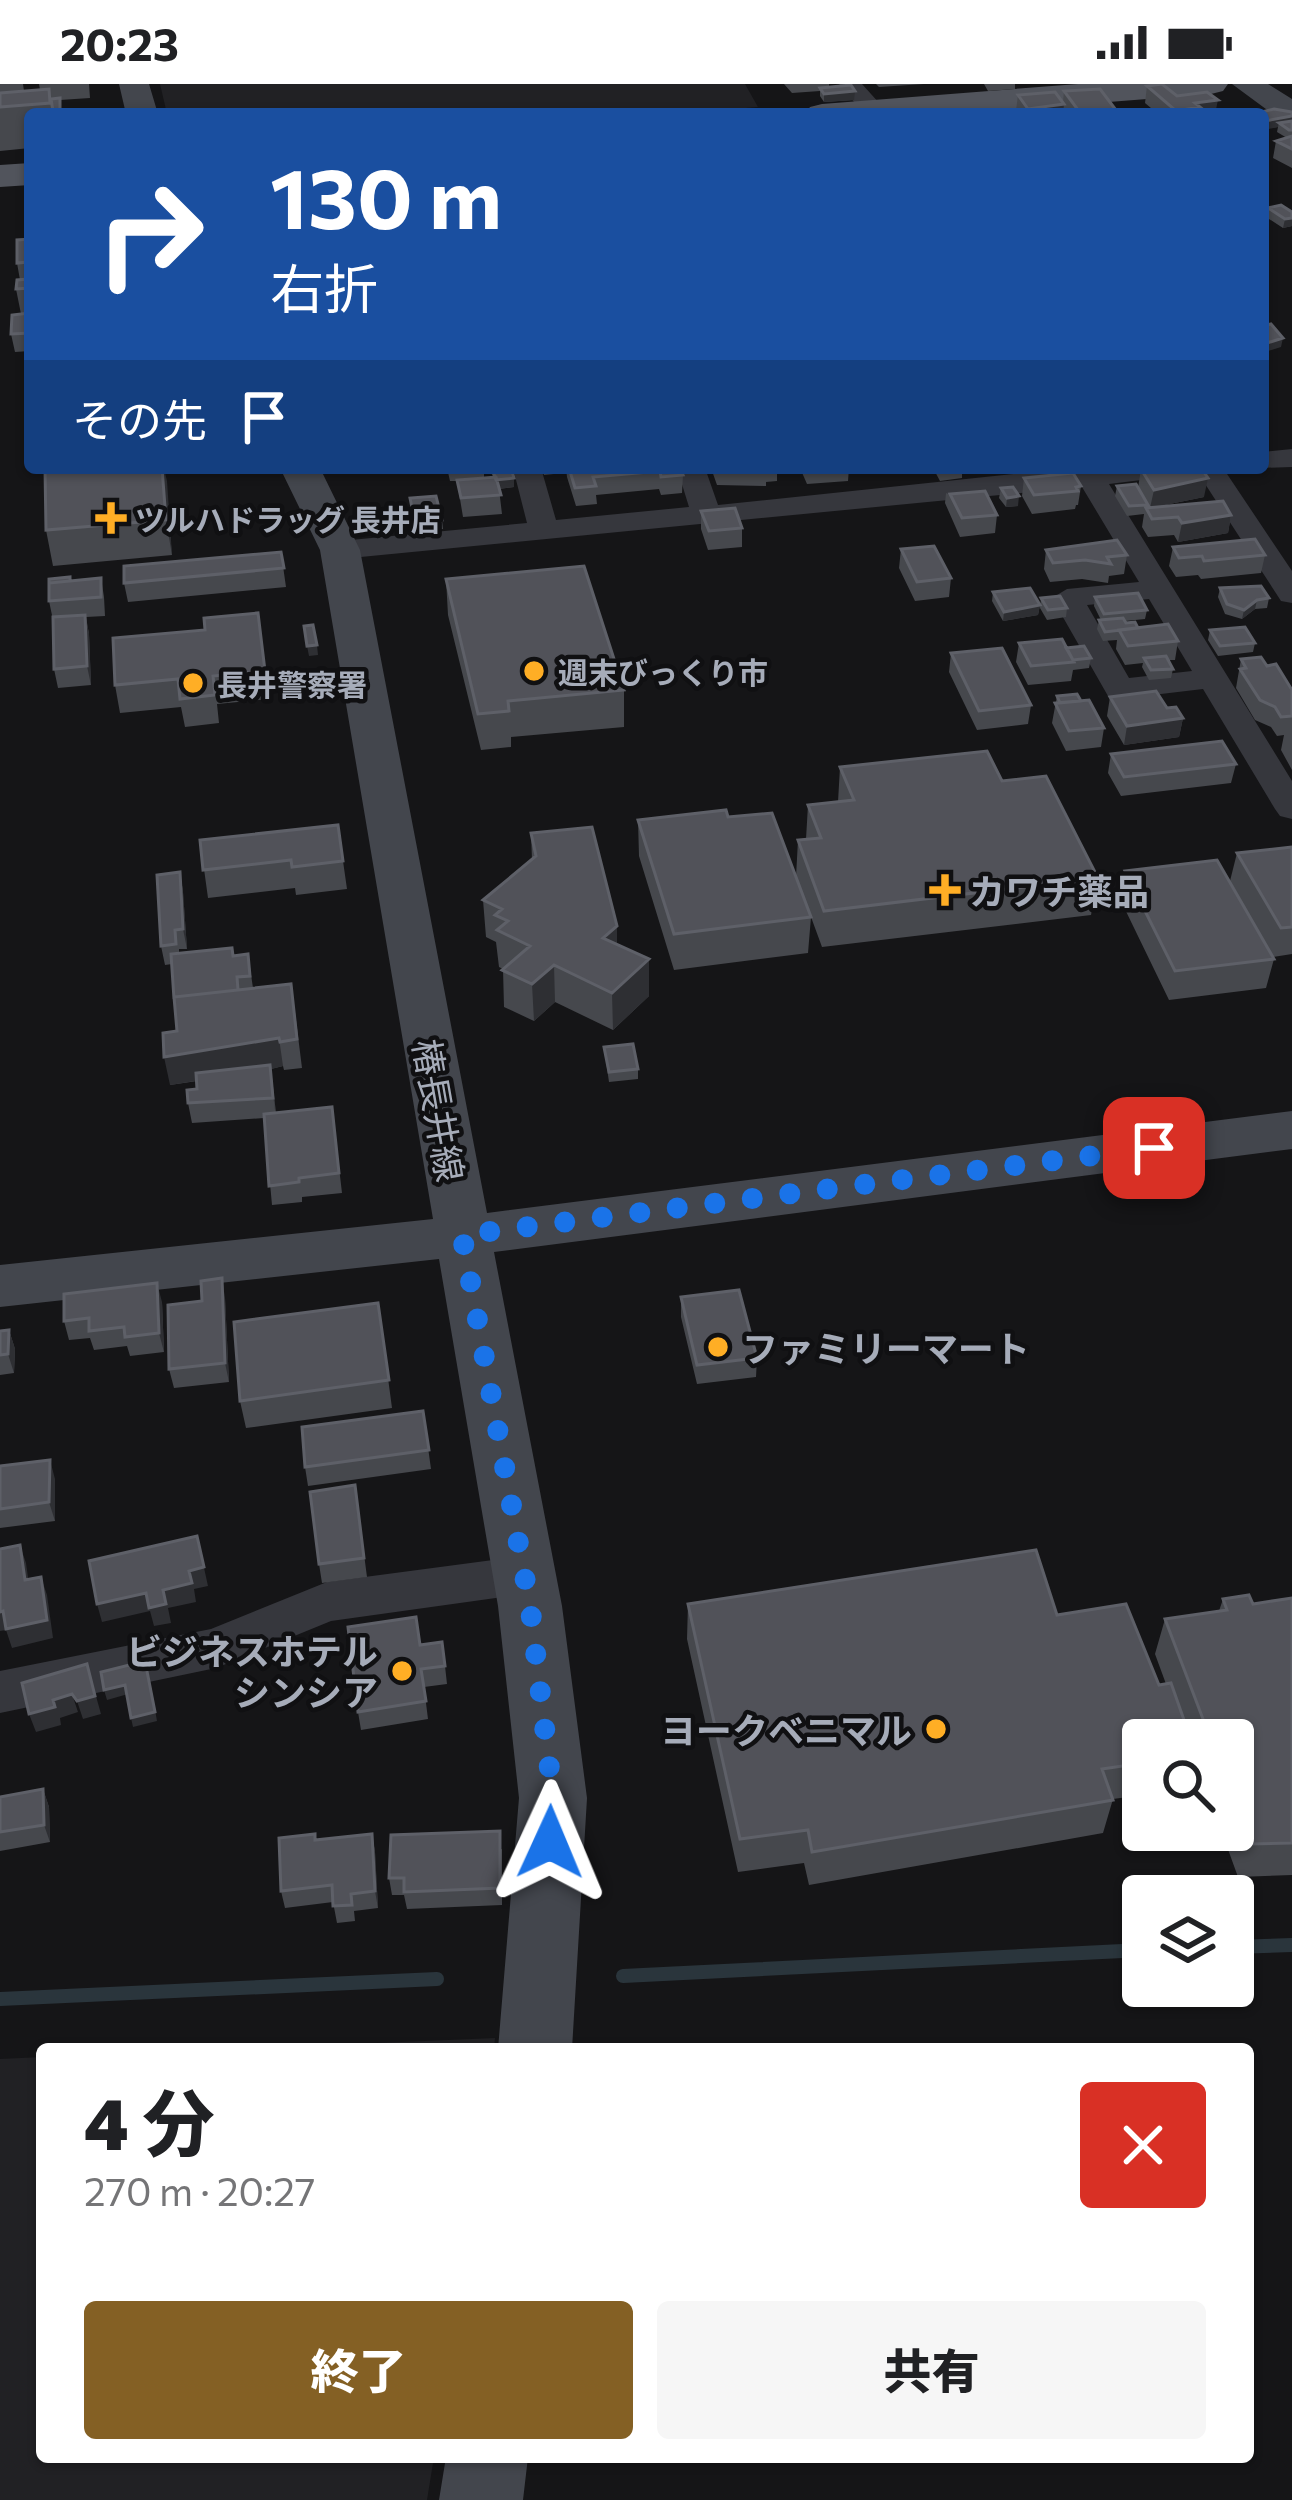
<!DOCTYPE html>
<html lang="ja">
<meta charset="utf-8">
<style>
:root{--surface:#fff;--page:#f6f6f6;--text:#202124;--muted:#757577;--accent:#846024}
body{margin:0;font-family:Commissioner,"Noto Sans JP",sans-serif;background:var(--page);color:var(--text);height:100vh;display:flex;flex-direction:column;font-size:45px;white-space:nowrap}
*{box-sizing:border-box;margin:0}
p{font-size:39px;color:var(--muted)}
.icon{flex:none;width:66px;height:66px;fill:none;stroke:currentColor;stroke-width:2;stroke-linecap:round;stroke-linejoin:round}
.map{position:relative;flex:1;overflow:hidden}
.details{position:absolute;left:36px;top:1959px;width:1218px;height:420px;display:flex;flex-direction:column;background:var(--surface);border-radius:12px;box-shadow:0 3px 9px #0004}
.details>*{flex:none}
.guide{position:absolute;left:24px;top:24px;width:1245px;height:366px;border-radius:12px;box-shadow:0 3px 9px #0004;background:#1a4fa0;color:#fff;overflow:hidden}
.fabs{position:absolute;left:1122px;top:1635px;display:grid;gap:24px}
.fabs a{display:grid;place-items:center;width:132px;height:132px;border-radius:12px;background:var(--surface);box-shadow:0 3px 9px #0004;font-size:60px}
.pin{position:absolute;display:grid;place-items:center;width:102px;height:102px;color:#fff;margin:-51px;border-radius:24px;box-shadow:0 6px 18px #0006}
.me{position:absolute;width:132px;margin:-66px;rotate:1deg;stroke-linejoin:round;filter:drop-shadow(0 0 9px #0008)}
.turn{display:flex;align-items:center;gap:42px;height:252px;padding:0 48px;font-size:54px}
.turn .icon{width:156px;height:156px;stroke-width:2.5}
.turn b{display:block;font-size:84px;line-height:102px}
.then{display:flex;align-items:center;height:114px;padding:0 48px;background:#0003;gap:24px;font-size:45px}
.round{display:grid;place-items:center;flex:none;width:126px;height:126px;border-radius:12px;background:var(--page)}
.overview{display:flex;align-items:center;justify-content:space-between;height:204px;padding:0 48px}
h1{font-size:72px;font-weight:800;line-height:90px}
.button{display:flex;gap:24px;margin-top:auto;padding:24px 48px}
.button a{flex:1;height:138px;border-radius:12px;background:var(--accent);color:#fff;font-size:48px;font-weight:800;line-height:138px;text-align:center}
.button a+a{background:var(--page);color:var(--text)}
.status{display:flex;justify-content:space-between;align-items:center;height:84px;padding:0 60px;background:var(--surface);direction:ltr}
.status svg{height:33px;fill:currentColor}
.map>svg:first-child{display:block}
.built{fill:#212124}
.lines{fill:none;stroke-linecap:round;stroke-linejoin:round}
.stream{stroke:#2a353c;stroke-width:14}
.street{fill:#36373d;fill-rule:evenodd}
.secondary{fill:#43464d;fill-rule:evenodd}
.primary{fill:#51545c;fill-rule:evenodd}
.wall{fill:#46484d}
.shaded-wall{fill:#2e2f33}
.building{fill:#515259;stroke:#5e6068;stroke-width:3}
.route{stroke:#1a73e8;stroke-width:21;stroke-dasharray:0 37.8}
.poi-dot{fill:#ffae25;stroke:#101012;stroke-width:4.5}
.labels{text-anchor:middle;dominant-baseline:central;stroke-width:9;stroke-linejoin:round;paint-order:stroke}
.far-poi-label{font-size:30px;font-weight:bold;fill:#a6acb9;stroke:#101012;text-anchor:start}
.poi-label{font-size:36px;font-weight:bold;fill:#a6acb9;stroke:#101012;text-anchor:start}
.street-label{font-size:36px;fill:#a6acb9;stroke:#101012}
</style>
<div class="status"><b>20:23</b><svg viewBox="0 0 49 12"><path d="M0 12V9h3v3zM5 12V6h3v6zM10 12V3h3v9zM15 12V0h3v12zM26 1h20v11H26zM47 4h2v5h-2z"/></svg></div>
<div class="map">
<svg width="1292" height="2416" viewBox="0 0 1292 2416">
<rect width="100%" height="100%" fill="#151517"/>
<path class="built" d="M160,0h585l13,23 -85,7h-506z
M495,1954l-1,11h-258z
M42,1973v400h392l-7,43h-427v-441z"/>
<g class="lines">
<path class="stream" d="M1233,1863l59,-2
M623,1892l520,-26
M0,1915l437,-20"/>
<path class="street" d="M839,0h23l27,30h-25z
M1292,365v18l-35,1h6v-16z
M513,384h28l15,52 133,-13 -12,-39h28l13,37 353,-37h152l69,103v32l-11,-2 -83,-128 -89,11 183,297v38l-12,-3 -5,-7 -72,-120 -84,10 -11,-3 -56,-98 15,-9 72,-7 -57,-95 -742,72 -15,-9 15,-9 187,-18zM1149,515l43,72 -63,7 -42,-73z
M524,1472l16,5 7,14 -7,14 -16,5 -193,27 -115,47 -216,45v-42l211,-42 116,-47z"/>
<path class="secondary" d="M119,0h30l9,30h-32z
M1232,0h36l24,15v23l-11,-2z
M280,384h40l40,82 127,663 805,-102v38l-798,103 68,354 25,192 -15,251h-74l21,-251 -21,-192 -59,-347 -439,48v-42l433,-46 -113,-669z
M446,2373h82l-5,43h-84z"/>
<path class="primary" d="M1078,0h150l-5,7 -12,3 -255,20h-151l5,-7 12,-3z
M30,79v22l-30,2v-22z"/>
</g>
<path class="wall" d="M0,0h23l1,7 16,-1 -1,-6h50l1,14 -30,2 1,14h-31v34l-30,3z
M784,0h45v3l25,13 -30,2 -4,-6v-5l-28,2z
M876,0h48l-45,3z
M984,0h31v5l-27,2z
M1147,2l30,10 38,18h-57l-13,-11z
M1064,7l55,23h-52l-3,-5 -1,5h-45l-2,-3 2,-16 45,7z
M1292,28v56l-19,-10 3,-17 11,-3 -10,-6 1,-5 -15,2v-15z
M1268,124l24,4v14l-9,2 -17,-11z
M30,155v112l-15,1 -4,-18 10,-20 -5,-25 4,-9 -3,-17z
M45,384h119l8,87 -119,11 -7,-36z
M447,384h37v10l9,-1 -4,-9h22l3,19 -15,2 3,25 -39,3 -6,-36h-7z
M542,384h21l1,5 -20,2z
M566,384h114l3,7 -1,18 -21,2 -2,-6 -63,6 1,9 -21,2 -9,-29z
M711,384h66v13l-11,1v4l-49,-1z
M800,384h49l-1,13 -41,3z
M933,384h29v10l-22,3z
M1141,385l63,28 -49,10 76,8 -3,18 -50,9 -4,-7 -26,2 -6,-10 2,-13 -17,2 -12,-20 2,-10 31,19 -1,3h3l-12,-20z
M1024,394l57,8 -3,19h-2l-1,4 -43,5 -10,-18z
M1001,404l17,18 -12,1 -7,-9z
M946,409l51,22 -2,18 -35,4 -15,-34z
M410,414l32,22 1,9 -27,3z
M701,427l41,17v19l-34,3 -7,-21z
M1173,463l92,8 -4,18 -60,6 -3,-4 -22,2 -7,-11z
M901,465l50,29 -2,19 -34,4 -16,-33z
M1046,466l81,5 -3,19 -15,2 -1,7 -26,-4 -32,3 -6,-13z
M281,468l5,35 -158,15 -4,-19z
M101,494l3,19 1,19 -19,1 3,17 2,51 -33,3 -4,-19 -1,-49 -4,-19 22,-20z
M446,495l178,111v37l-113,10v10l-30,3 -33,-135z
M1220,504l49,10 -2,10 -12,1 -13,10 -17,-5 -7,-17z
M993,508l47,13 -2,10 -35,6 -11,-20z
M1095,513l52,13 -2,9 -20,2 53,20 -3,19h-6l4,9 -2,9 -22,2 -7,-13 1,-4 -18,2 -9,-16 1,-9 -14,1 -6,-12 2,-9h2l-7,-14z
M1041,514l26,10 -1,9 -19,3 -7,-12z
M258,529l11,86 -52,5 2,19 -34,4 -4,-20 -61,6 -5,-28 90,-55z
M1210,546l45,13 -2,9 -35,4 -10,-16z
M1019,559l47,5 25,10 -2,10 -16,2 -2,11 -43,4 -12,-23z
M951,569l80,52 -3,19 -51,6 -28,-58z
M1241,575l26,7 25,24v80l-11,-20 3,-15 -7,1 -6,-9 -16,-7 -19,-32z
M1057,612l24,5 23,27 -3,19 -35,4 -14,-28z
M1110,613l57,11 16,10 -4,19 -55,8 -17,-29z
M1111,670l125,10 -5,19 -110,13 -13,-23z
M840,683l162,14 96,97 -7,37 -269,32 -11,-30 -3,36 -134,17 -35,-114 -1,-36 90,-3 68,60 2,-37 8,-1 2,-34 30,-3z
M531,749l86,93v18l32,15v37l-36,34 -58,-28 -21,19 -30,-14 -1,-38 -4,-2 -3,-25 -10,-5 -3,-37 49,-40z
M200,756l143,21 4,28 -51,6 -1,-7 -87,10z
M1292,763v107l-19,3 -43,-76 7,-28z
M1125,787l149,88 -8,29 -97,12 -49,-101z
M180,788l3,20 4,57h-8v4l54,3 15,-2 5,34 42,24 7,56 -18,2 -1,-4 -12,3 5,44 56,-6 10,86 -40,4v5l-30,3 -8,-87 -72,5 -4,-20 9,-14v-8l-27,4 7,-54 -5,-67 -7,1 -4,-19z
M604,963l34,22v10l-29,3z
M681,1213l76,61 -1,19 -59,7 -16,-67z
M225,1214l4,84 -55,6 -5,-19z
M162,1218l2,50 -34,4 -3,-10 -33,4 -4,-12 -21,2 -5,-19z
M378,1219l14,105 -146,20 -6,-27z
M9,1246l6,19 -1,24 -14,2v-44z
M423,1327l8,58 -123,17 -3,-19z
M0,1382l55,13v42l-55,7z
M355,1401l12,92 -45,6 -3,-19z
M1292,1514v277l-54,2 -17,-47h12v-90h-90v55l-30,4 -10,34 -294,52 -5,-22 -66,9 -51,-233 1,-35 369,11 102,70 7,-1 -11,-30 10,-35 54,-8 4,-12 30,5z
M420,1561l25,21 2,18 -23,3 4,32 -67,11 -3,-18z
M43,1705l6,18 1,35 -50,9v-54z
M372,1750l3,18 3,56 -24,3 1,10 -18,2 -4,-21 -48,6 -4,-17 36,-51z
M502,1765v56l-95,4 -3,-14h-12l-3,-17z"/>
<path class="shaded-wall" d="M855,7l-1,9 -30,2v-8z
M1218,16l-3,14h-39v-3l19,-8z
M1064,20l-1,10h-36l1,-5z
M1292,32v8l-13,-1 -1,4 -14,3 1,-9z
M1292,134v8l-9,2 2,-9z
M1283,254l-2,9 -16,5 2,-9z
M162,384h2l3,13 5,74 -6,-35z
M514,394v9l-17,2 -1,-9z
M1208,394l-4,19 -54,11 4,-18z
M1019,412l-1,10 -12,1 1,-9z
M1231,431l-3,18 -50,9 4,-19z
M1257,516l-2,9 -13,10 2,-9z
M1040,521l-2,10 -35,6 1,-9z
M85,531l4,19 2,51 -4,-19z
M317,561l1,10 -9,1 -2,-10z
M1183,634l-4,19 -55,8 3,-19z
M180,788l3,20 4,57 -4,-20z
M617,842v37l-14,-25z
M649,875v37l-36,34 -1,-37z
M554,881l1,37 -21,19 -2,-37z
M279,954l4,28 -12,3 5,49 -6,-49 -100,16 -6,-28z
M222,1194l3,20 4,84 -4,-19z
M157,1199l5,19 2,50 -5,-19z
M9,1246l6,19 -1,24 -6,-19z
M50,1376l5,19v42l-6,-19z
M197,1452l11,50 -14,3 2,13 -28,6 3,15 -17,3 -4,-15 -48,11 -5,-18 66,-14 26,-19z
M20,1461l6,18 5,36 -6,-19z
M41,1493l6,18 6,43 -41,10 -6,-18 -6,1v-19z
M87,1580l14,50 -18,5 -6,-18z
M148,1586l9,51 -24,6 -2,-9z
M125,1601l3,9 -21,6 -3,-10z
M72,1610l6,18 -18,6 1,7 -25,7 -7,-18 24,-14z
M43,1705l6,18 1,35 -6,-17z
M372,1750l3,18 3,56 -3,-17z"/>
<path class="building" d="M1162,0l15,12 30,-4 11,8 -23,3 5,4 -24,4 -29,-25z
M851,1l4,6 -31,3 -4,-6z
M49,5l1,14 -50,4v-14z
M1100,5l19,25h-38l-17,-23z
M1055,8l9,12 -36,5 -10,-14z
M60,14v12l-7,1 -2,-12z
M1274,25l18,3v4l-27,5 -2,-1v-6h-10z
M1292,37v9h-3l-10,-7z
M1292,52v13l-16,-8z
M1281,121l11,7v6l-7,1 -17,-11z
M30,155v49l-14,1 1,-9 12,-1v-17l-12,1v-23z
M30,229v20l-19,1 1,-19z
M1271,240l12,14 -16,5 -4,-3v-14z
M45,384h117l4,52 -120,10z
M449,384h35v1l-34,3z
M492,384h19l3,10 -18,2z
M569,384h111l3,7 -22,2 -1,-6 -67,6 3,9 -21,2z
M939,384h23l1,1 -22,2z
M1154,384h47l7,10 -54,12 -13,-21z
M1073,389l8,13 -5,1 2,4 -44,4 -10,-17z
M496,393l5,18 -40,3 -4,-18z
M1136,400l12,21 -19,1 -12,-20z
M1013,403l6,9 -12,2 -6,-10z
M985,407l12,24 -35,3 -12,-24z
M436,412l6,24 -27,2 -5,-24z
M1223,417l8,14 -49,8 -4,-6 -26,2 -6,-11z
M735,424l7,20 -33,3 -8,-20z
M1255,455l10,16 -61,6 -2,-5 -23,2 -6,-11z
M1117,456l10,15 -20,2 4,7 -26,-4 -32,3 -7,-13z
M934,462l17,32 -34,4 -16,-33z
M281,468l3,16 -160,15v-17z
M584,482l40,124 -116,11 1,10 -31,3 -32,-135z
M70,493v4l-21,2v3v-7z
M101,494v19l-52,4v-18z
M1261,502l8,12 -12,2 -13,10 -17,-6 -7,-16z
M1030,504l10,17 -36,7 -11,-20z
M1138,509l9,17 -43,4 -9,-17z
M1060,512l7,12 -19,2 -7,-12z
M258,529l7,58 -52,5 2,19 -35,4 -2,-20 -63,6 -2,-47 92,-8 -1,-12z
M85,531l2,51 -33,3 -1,-52z
M1123,534l3,5 9,-1 3,6 -33,4 -6,-12z
M1168,540l10,17 -50,5 -9,-16z
M313,541l4,20 -10,1 -3,-20z
M1245,543l10,16 -35,3 -10,-16z
M1062,555l12,23 -43,4 -12,-23z
M1084,562l7,12 -18,2 -7,-12z
M1002,564l29,57 -52,6 -28,-58z
M1166,572l7,13 -22,1 -7,-12z
M1261,573l6,9 9,-2 16,26v26l-11,1 -6,-10 -15,-7 -20,-31 6,-1 -5,-9z
M1156,607l11,17 9,-1 7,11 -56,8 -17,-29z
M1077,610l4,7 -21,2 -3,-7z
M1089,616l15,28 -35,3 -14,-28z
M1222,657l14,23 -112,13 -13,-23z
M987,667l15,30 44,-5 52,102 -274,33 -26,-71 23,-2 -13,-33 46,-5 -14,-33z
M726,726l2,7 44,-4 39,104 -137,17 -36,-114z
M338,741l5,36 -51,6 -1,-7 -88,10 -3,-30z
M592,743l25,99 -14,12 46,21 -37,34 -58,-28 -22,19 -30,-14 28,-24 -33,-16 11,-9 -13,-6 7,-6 -19,-9 53,-44 -5,-23z
M1292,763v80l-11,1 -44,-75z
M1217,776l57,99 -99,12 -50,-100z
M180,788l3,57 -8,1 1,14 -15,2 -4,-71z
M232,864l1,8 15,-2 2,22 -13,1 1,13 -64,7v2l-3,-45z
M291,900l6,55 -17,3 -1,-4 -115,19 -1,-24 14,-2 -3,-34z
M633,960l5,25 -29,3 -5,-25z
M270,981l3,33 -85,5 -1,-13 10,-1 -1,-16z
M332,1023l7,66 -40,5v4l-30,4 -5,-72z
M222,1194l3,85 -56,6 -1,-64 34,-4 -1,-20z
M157,1199l2,50 -34,4 -1,-10 -35,4v-13l-25,3v-27z
M739,1206l18,68 -60,7 -16,-68z
M378,1219l11,77 -149,21 -6,-79z
M9,1246l-1,24 -8,1v-24z
M423,1327l6,39 -124,17 -3,-40z
M50,1376l-1,42 -49,7v-43z
M355,1401l9,73 -45,6 -9,-72z
M197,1452l7,31 -15,4 3,12 -29,7 3,14 -17,4 -3,-15 -49,11 -8,-43z
M20,1461l5,35 16,-3 6,43 -41,9 -3,-18 -3,1v-63z
M1036,1466l21,65 69,-11 33,81 12,-2 20,57h-48v23l-41,6 11,31 -301,52 -4,-22 -68,9 -52,-235z
M1249,1511l4,9 39,-6v245l-42,1 -17,-46v-58h-22l-46,-121 62,-9 -4,-11z
M416,1533l4,28 22,-3 3,24 -24,3 5,32 -68,11 -10,-85z
M145,1577l10,51 -24,6 -6,-33 -21,5 -3,-18z
M87,1580l8,32 -18,5 -5,-7 -19,6 2,7 -26,7 -7,-31z
M43,1705l1,36 -44,7v-35z
M500,1747v57l-96,4v-14h-15l2,-43z
M315,1750v6l57,-6 3,57 -24,3 1,11 -19,1 -1,-21 -51,6 -2,-53z"/>
<g class="lines">
<path class="route" d="M550,1758l3,-44 -23,-192 -68,-371 692,-87"/>
</g>
<g class="poi-dot">
<path d="M105 416h12v12h12v12h-12v12h-12v-12h-12v-12h12z"/>
<circle cx="534" cy="587" r="12"/>
<circle cx="193" cy="599" r="12"/>
<path d="M939 788h12v12h12v12h-12v12h-12v-12h-12v-12h12z"/>
<circle cx="718" cy="1263" r="12"/>
<circle cx="402" cy="1587" r="12"/>
<circle cx="936" cy="1645" r="12"/>
</g>
<g class="labels">
<g class="far-poi-label">
<text x="135" y="434">ツルハドラッグ 長井店</text>
<text x="558" y="587">週末びっくり市</text>
<text x="217" y="599">長井警察署</text>
</g>
<g class="poi-label">
<text x="969" y="806">カワチ薬品</text>
<text x="742" y="1263">ファミリーマート</text>
<text x="378" y="1566" text-anchor="end">ビジネスホテル<tspan x="378" dy="41">シンシア</tspan></text>
<text x="912" y="1645" text-anchor="end">ヨークベニマル</text>
</g>
<g class="street-label">
<text transform="translate(440 1026) rotate(80)">椿長井線</text>
</g>
</g>
</svg>
<div class="fabs">
<a><svg class="icon" aria-label="search" viewBox="0 0 24 24"><circle cx="10" cy="10" r="6"/><path d="M15 15l6 6"/></svg></a>
<a><svg class="icon" aria-label="layers" viewBox="0 0 24 24"><path d="M12 4l9 5-9 5-9-5zM3 14l9 5 9-5"/></svg></a>
</div>
<div class="pin" style="left:1154px;top:1064px;background:#d93025"><svg class="icon" aria-label="arrive" viewBox="0 0 24 24"><path d="M6 21V4h12l-3 4 3 4H6"/></svg></div>
<svg class="me" style="left:550px;top:1758px" viewBox="-20 -20 40 40"><path d="M0-17L14 15 0 8-14 15z" fill="#1a73e8" stroke="#fff" stroke-width="4"/></svg>
<div class="guide">
<div class="turn"><svg class="icon" aria-label="right" viewBox="0 0 24 24"><path d="M7 20v-9h11M14 6l5 5-5 5"/></svg><div><b>130 m</b>右折</div></div>
<div class="then">その先<svg class="icon" aria-label="arrive" viewBox="0 0 24 24"><path d="M6 21V4h12l-3 4 3 4H6"/></svg></div>
</div>
<section class="details">
<div class="overview"><div><h1>4 分</h1><p>270 m · 20:27</p></div><a class="round" style="background:#d93025;color:#fff"><svg class="icon" aria-label="close" viewBox="0 0 24 24"><path d="M6 6l12 12M18 6L6 18"/></svg></a></div>
<div class="button"><a>終了</a><a>共有</a></div>
</section>
</div>
